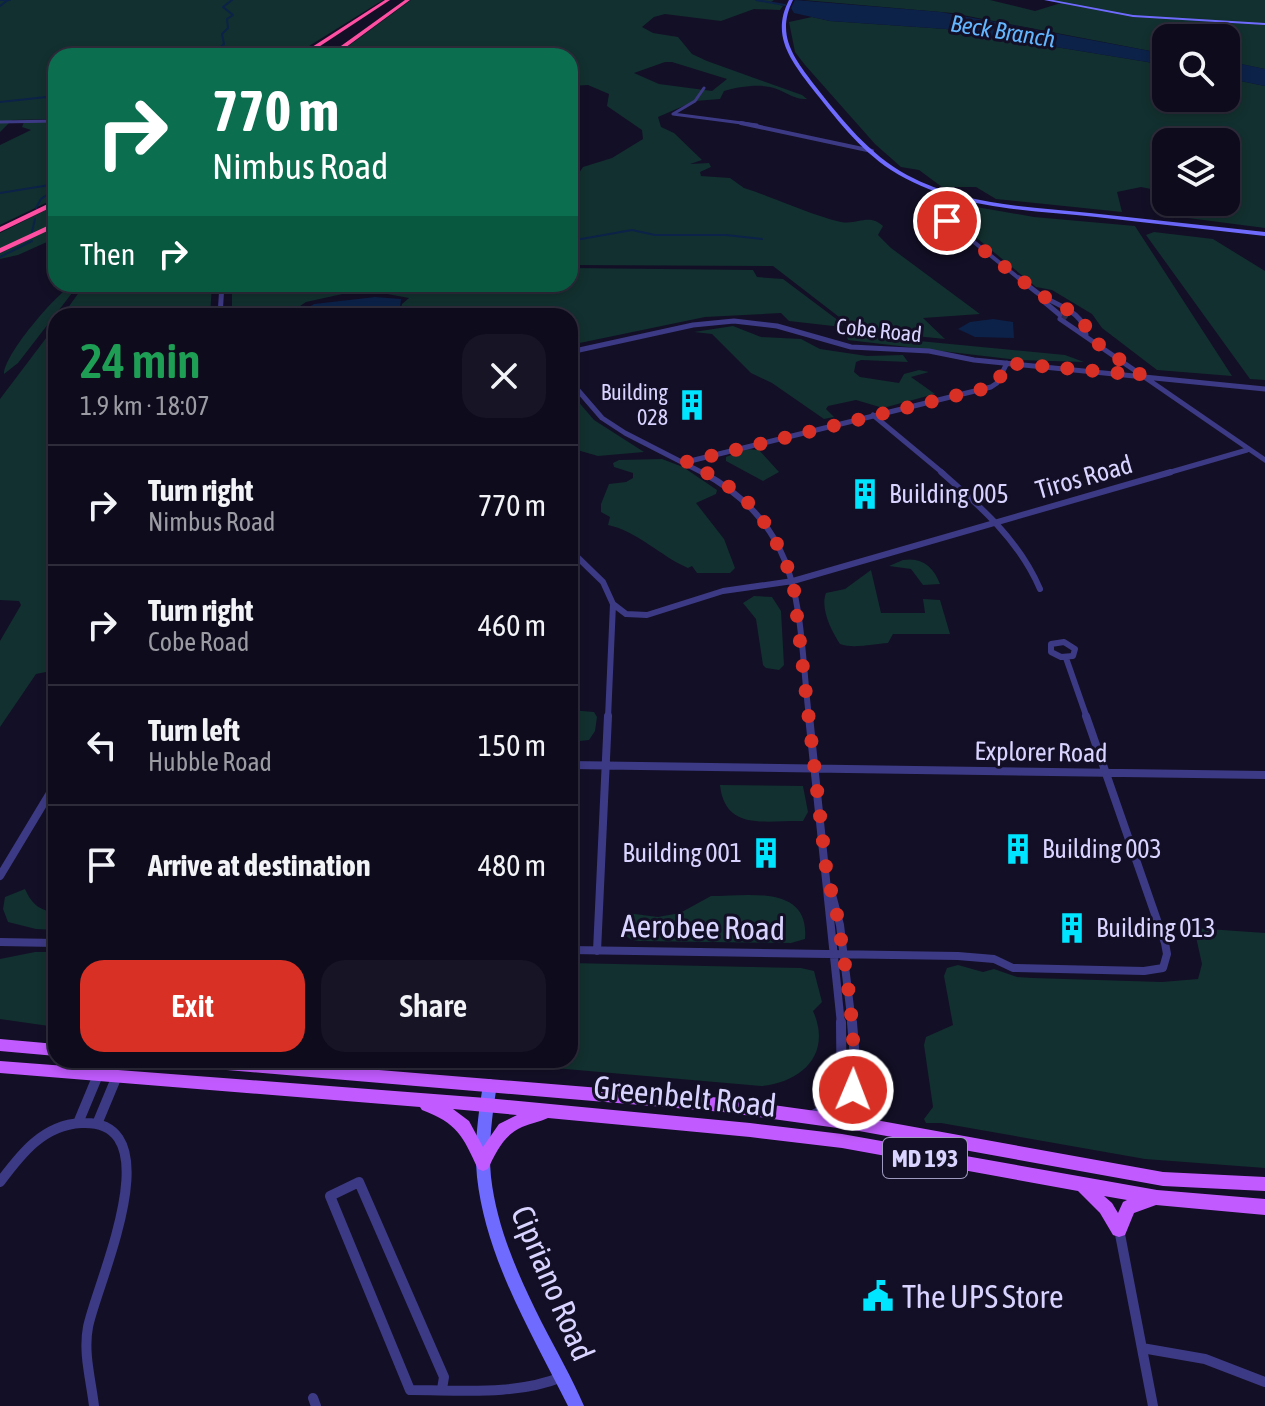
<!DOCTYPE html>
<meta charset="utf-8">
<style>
:root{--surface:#0e0b1c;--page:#171425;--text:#f1f3f6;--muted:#9b9ba3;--line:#2e2b3b;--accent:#d93025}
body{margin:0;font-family:"Asap Condensed",sans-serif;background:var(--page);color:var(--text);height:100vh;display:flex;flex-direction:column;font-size:30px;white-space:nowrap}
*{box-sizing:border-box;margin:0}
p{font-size:26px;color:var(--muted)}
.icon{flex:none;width:44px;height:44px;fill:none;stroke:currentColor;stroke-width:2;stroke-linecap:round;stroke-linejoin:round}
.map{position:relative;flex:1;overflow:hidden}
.sheet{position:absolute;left:48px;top:308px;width:530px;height:760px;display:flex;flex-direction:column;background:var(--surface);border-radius:24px;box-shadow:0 4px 12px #0003,0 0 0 2px var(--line)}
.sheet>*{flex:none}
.top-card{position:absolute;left:48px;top:48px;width:530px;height:244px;border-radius:24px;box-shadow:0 4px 12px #0003,0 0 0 2px var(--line);background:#0b6e4f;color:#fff;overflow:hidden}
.buttons{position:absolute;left:1152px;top:24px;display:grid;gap:16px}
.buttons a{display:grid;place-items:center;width:88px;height:88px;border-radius:16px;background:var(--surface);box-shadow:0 4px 12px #0003,0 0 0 2px var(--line);font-size:40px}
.pin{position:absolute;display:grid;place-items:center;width:68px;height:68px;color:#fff;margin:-34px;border:4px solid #fff;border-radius:50%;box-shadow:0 2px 8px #0007}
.me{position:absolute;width:88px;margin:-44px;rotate:1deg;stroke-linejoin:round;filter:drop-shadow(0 0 6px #0008)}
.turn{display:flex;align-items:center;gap:28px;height:168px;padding:0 32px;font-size:36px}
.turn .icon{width:104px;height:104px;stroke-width:2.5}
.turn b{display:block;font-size:56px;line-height:68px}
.then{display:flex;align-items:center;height:76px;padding:0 32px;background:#0003;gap:16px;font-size:30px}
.round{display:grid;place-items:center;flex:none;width:84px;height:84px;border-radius:24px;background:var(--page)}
.headline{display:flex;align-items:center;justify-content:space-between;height:136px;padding:0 32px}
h1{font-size:48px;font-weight:600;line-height:60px;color:#1e9e55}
.button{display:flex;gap:16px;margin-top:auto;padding:16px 32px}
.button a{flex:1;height:92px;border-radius:24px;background:var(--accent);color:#fff;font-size:32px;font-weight:600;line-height:92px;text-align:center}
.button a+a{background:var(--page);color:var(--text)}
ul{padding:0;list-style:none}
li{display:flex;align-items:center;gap:24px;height:120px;padding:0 32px;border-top:2px solid var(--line)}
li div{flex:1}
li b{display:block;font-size:30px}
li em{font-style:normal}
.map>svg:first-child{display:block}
.green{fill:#12302f;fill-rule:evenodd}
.water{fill:#0c2248}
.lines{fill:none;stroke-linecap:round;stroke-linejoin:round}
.stream{stroke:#0c2248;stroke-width:2}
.street-tunnel{stroke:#312d47;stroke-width:5;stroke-dasharray:5 3;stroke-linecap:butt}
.street-far5{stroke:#3d3a85;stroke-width:3}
.street-far4{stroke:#3d3a85;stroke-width:4}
.street-far3{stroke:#3d3a85;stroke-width:5}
.street-far2{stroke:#3d3a85;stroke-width:6}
.street-far1{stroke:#3d3a85;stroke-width:8}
.street{stroke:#3d3a85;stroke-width:10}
.secondary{fill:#6f6bff;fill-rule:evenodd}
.primary{fill:#c25bff;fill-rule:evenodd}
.highway{fill:#ff4fa3;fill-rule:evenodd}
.route{stroke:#d93025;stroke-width:14;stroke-dasharray:0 25.2}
.labels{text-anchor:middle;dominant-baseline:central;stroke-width:6;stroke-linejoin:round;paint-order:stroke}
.far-street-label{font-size:22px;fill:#d9d4ff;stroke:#130f26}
.far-poi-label{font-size:22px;fill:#d9d4ff;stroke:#130f26;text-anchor:end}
.far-water-label{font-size:24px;font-style:italic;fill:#62b6ff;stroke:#130f26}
.shield{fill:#130f26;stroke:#9e99be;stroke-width:2}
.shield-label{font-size:24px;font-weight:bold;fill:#d9d4ff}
.street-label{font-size:26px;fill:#d9d4ff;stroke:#130f26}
.poi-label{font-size:26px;fill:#d9d4ff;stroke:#130f26;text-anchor:start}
.near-street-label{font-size:32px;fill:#d9d4ff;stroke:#130f26}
.near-poi-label{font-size:32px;fill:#d9d4ff;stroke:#130f26;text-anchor:start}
</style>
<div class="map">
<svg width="1265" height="1406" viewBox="0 0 1265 1406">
<rect width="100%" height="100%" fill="#130f26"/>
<path class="green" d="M0,0h383l-90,56h-237v63l-44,1 -12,12z
M411,0h363l-3,2 12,4 -3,4 -26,-1 -33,12 -56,-7 -11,3 -12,10 11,6 25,4 14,17 15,7 95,34 5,4c-14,1 -23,-9 -37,-12 -13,-3 -33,0 -46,4l-4,8 -25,2 -37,16 3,10 13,6 28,27 -12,4 19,-1 2,4 -11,5 1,4 29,2 14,10c32,10 64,26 97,34 18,3 27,-9 42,4l-5,9 13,13 89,66 -57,4 22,21 -89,-9 -83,-64 -203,-1v-87l7,-2 6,-9 29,-9 31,-19 -1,-9 -35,-24 2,-12 -21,-9 -18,1v-30h-235zM665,62h7l55,17 -15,12 -53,-7 -25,-11z
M803,0h187l45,11 26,-8 -12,-3h216v69l-39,-8v-23h-60v16l-214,-41z
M812,17l18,4 116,8 220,36v33h60v-20l39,8v142l-77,-10 -8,-6 -5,-10h51v-60h-60v50l-25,-5 -24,5 5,20 -126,-13 -20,-12h-34l-23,-17 -18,-3 -26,-23 -70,-79 -10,-13 -6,-30z
M24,122h31l1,76 -56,27v-80l31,-15 -9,-3z
M948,202l86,15 101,9 97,150 -75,-6 -55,-42 -10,-14 -40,-24 -16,-3 -93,-77z
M56,205v33l-38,17 -18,4v-26z
M1154,232l59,7 52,32v109l-15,-1 -104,-144z
M570,268l183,2 4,7 26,2 60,45 -1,3 -53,-6 -8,-8 -76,4 -135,28v-29h-171l3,-12 7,-6 -32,-6 -8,-8h201z
M73,284h6l-61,79 -14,11c0,-19 50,-78 69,-90z
M85,284h127l-2,32h-148z
M232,284h114l1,9 -41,9 -21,14h-18l-2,-6 -7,6h-26z
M56,325v345l-20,4 -36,53v-86l21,-36 -2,-4 -19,-1v-201z
M733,326l28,11 40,2 19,10 47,7 36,-1 5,7 -47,-2 -5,2 -2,10 6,5 39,6 5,-9 15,-4 10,2 -18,5 24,17 -52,14 -27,-8 -28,6 -2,3 8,8 -10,2 -52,-36 -21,-10 -39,-39 -18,-2z
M846,334l219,21 19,7 -66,-2 -170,-20z
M570,392l24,28 50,32 -46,4 -28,-8z
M746,449l13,1 20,22 -16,9 -37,-20v-4z
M662,459l21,8 34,23 -1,4 -20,9 28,36 11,29 -5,5h-33l-5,-7 -4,2c-28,-12 -49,-36 -80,-43l2,-8 -9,-5v-8l8,-20 17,-2 7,-4v-5l-19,-6 -1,-4 6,-3z
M903,560c19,-3 30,6 37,24l-17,1 -12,-16 -22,-3z
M871,570l10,43h44l-2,-14 17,1 10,34h-57l-5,9c-14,1 -35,6 -48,1 -9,-14 -20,-36 -14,-51l19,-4z
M754,596l18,1 9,14 3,54 -5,5 -13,-2 -3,-3 -7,-46 -13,-16z
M570,710l24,2 3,5 -2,14 -6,9 -19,2z
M720,785l83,1 5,26 -5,9c-36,-1 -78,11 -83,-36z
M25,889c7,16 15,21 31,24v17l-20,-1 -28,-7 -5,-13 2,-12z
M711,896c36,0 99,-12 94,43l-14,4 -152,-2c-18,-1 -17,-14 -12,-28l31,4 22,-4z
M1194,928l71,5v235l-120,-9 -204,-36h-15l-2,-4 9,-12 -9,-62 2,-8 27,-12 -9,-49 3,-8 11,-3 25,7 11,-3 23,8 16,1 129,4 36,-3 4,-15z
M35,952h21v75l-56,-8v-60z
M570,963l231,5 13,3 8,31 -9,9c19,42 -10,71 -52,75l-299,-26h108z"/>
<path class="water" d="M795,0l146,12 225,42v11l-220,-36 -116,-8 -36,-8 -3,-5z
M1226,61l39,8v17l-39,-8z
M375,297l26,2 -2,17h-104l19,-12z
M993,319l20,3 1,16 -39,-1 -17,-8 12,-7z"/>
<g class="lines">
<path class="stream" d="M0,0h10
M756,0l29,5
M0,6l8,-6
M209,56l15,-12 -2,-10 6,-6 -1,-9 6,-4 -10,-8 9,-7
M0,102l56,-6
M0,193l56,-9
M36,208l5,-9 15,-10
M32,232l3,-13
M570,241l62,-11 23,5h71l36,4
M0,257l32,-16
M333,284l4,9"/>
<path class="street-tunnel" d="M1063,315l4,3"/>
<path class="street-far5" d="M704,88l-9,13 -22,13 84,11
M0,122l56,-1"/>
<path class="street-far4" d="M741,123l131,28
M945,193l-12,8v8l88,71"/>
<path class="street-far3" d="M1019,278c6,5 13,11 20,16 18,12 45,17 47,41
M1042,300l18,15
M220,316l2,-32
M1060,319l205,141
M570,352l123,-27 41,-4 43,5 74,21 78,4 45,9 291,29
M570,381l32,37 23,15 80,41
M873,415l71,59
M686,462l305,-75 6,-4 10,-20
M1164,474l83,-24"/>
<path class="street-far2" d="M702,472c105,58 95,140 107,246
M941,472c39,34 78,68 99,117
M570,550l33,32 10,22 -5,114
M613,604l13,10 21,1 76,-24 70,-10 378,-109
M1064,642l11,7 -2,7 -12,1 -10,-5v-8z
M1066,658l21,60"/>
<path class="street-far1" d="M809,716l32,308
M570,765l695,10
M0,876l56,-93
M830,887l10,38 12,99
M0,942l56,1
M570,950l388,6 36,3 19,9 131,3 19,-3 4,-14 -2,-11 -79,-227
M597,951l11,-235"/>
<path class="street" d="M841,1022l1,100
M844,1108c16,-26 10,-57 8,-86
M813,1115l16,-8 11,-21
M78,1123l20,-48
M97,1124l20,-48
M0,1182c21,-28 43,-57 81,-59 94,-5 15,162 7,204 -5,26 3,53 6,79
M1119,1229l34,177
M1142,1348l63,11 60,23
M442,1389l2,-12 -85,-195 -29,14 80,194c51,0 104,6 152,-13
M313,1398l3,8"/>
<path class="secondary" d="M789,0h4c-18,36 2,59 23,87 26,33 54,68 91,88 56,30 121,32 183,38 58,6 117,13 175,19v4c-56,-6 -113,-13 -169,-19 -70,-7 -144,-8 -205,-47 -32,-21 -56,-53 -80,-83 -21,-28 -40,-52 -22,-87z
M1044,0h9l80,15 132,8v2l-132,-8z
M490,1079l5,2 2,4c-5,30 -9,62 -6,92 6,52 28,100 51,146 14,27 30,55 42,83h-16c-36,-72 -82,-147 -91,-229 -3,-31 1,-62 6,-92l2,-4z"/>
<path class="primary" d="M0,1039l56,5v12l-56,-5z
M173,1060h84l466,38 136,19 304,55 102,5v14l-102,-5 -304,-55 -136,-19 -543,-46 -5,-2z
M0,1061l486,37 264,25 92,11 315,56 108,9v16l-109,-10 -22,8 -9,22 -6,2 -6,-2 -13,-22 -22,-22 -236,-43 -92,-11 -202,-19c-8,4 -17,5 -26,9 -18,8 -26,25 -34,42l-5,2 -5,-2c-15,-33 -21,-46 -56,-59l-2,-3 -420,-34zM453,1109l64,6 -18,9 -16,23 -14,-26zM1104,1196l23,4 -4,2 -5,11 -6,-10z"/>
<path class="highway" d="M385,0h5l-85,56h-7z
M405,0h5l-76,56h-7z
M56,200v5l-56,27v-5z
M56,222v5l-56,26v-5z"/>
</g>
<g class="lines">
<path class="route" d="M853,1090c4,-65 -9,-130 -19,-194l-6,-11 -35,-304c-25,-65 -44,-88 -107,-119l305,-75 6,-4 10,-20 134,12 -55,-40 -1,-11 -11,-11 -35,-19 -92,-73"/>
</g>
<defs>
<symbol id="building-bare" viewBox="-9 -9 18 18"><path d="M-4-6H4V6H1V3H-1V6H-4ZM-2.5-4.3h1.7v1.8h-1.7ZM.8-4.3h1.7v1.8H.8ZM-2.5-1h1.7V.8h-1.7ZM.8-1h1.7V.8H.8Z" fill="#00e5ff" stroke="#130f26" stroke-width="2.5" paint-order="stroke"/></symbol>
<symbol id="civic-bare" viewBox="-9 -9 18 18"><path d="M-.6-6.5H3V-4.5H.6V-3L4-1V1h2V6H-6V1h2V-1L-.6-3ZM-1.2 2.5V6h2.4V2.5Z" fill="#00e5ff" stroke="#130f26" stroke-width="2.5" paint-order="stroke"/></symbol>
</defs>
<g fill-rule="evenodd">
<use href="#building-bare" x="670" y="383" width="44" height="44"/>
<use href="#building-bare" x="843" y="472" width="44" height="44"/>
<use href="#building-bare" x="996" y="827" width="44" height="44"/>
<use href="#building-bare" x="744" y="831" width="44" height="44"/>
<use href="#building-bare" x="1050" y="906" width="44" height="44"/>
<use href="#civic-bare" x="856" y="1274" width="44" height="44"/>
</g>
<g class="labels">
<g class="far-street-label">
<text transform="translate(879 330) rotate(6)">Cobe Road</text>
</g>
<g class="far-poi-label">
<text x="668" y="392">Building<tspan x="668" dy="25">028</tspan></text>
</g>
<g class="far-water-label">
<text transform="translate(1003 31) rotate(9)">Beck Branch</text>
</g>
<rect class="shield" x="883" y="1138" width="84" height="40" rx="6"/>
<g class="shield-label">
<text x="925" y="1158">MD 193</text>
</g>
<g class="street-label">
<text transform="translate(1084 477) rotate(-16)">Tiros Road</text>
<text transform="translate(1041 752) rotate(1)">Explorer Road</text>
</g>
<g class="poi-label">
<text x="889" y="494">Building 005</text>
<text x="1042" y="849">Building 003</text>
<text x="742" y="853" text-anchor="end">Building 001</text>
<text x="1096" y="928">Building 013</text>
</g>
<g class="near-street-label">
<text transform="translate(703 927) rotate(1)">Aerobee Road</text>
<text transform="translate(685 1096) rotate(6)">Greenbelt Road</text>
<text transform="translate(553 1283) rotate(67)">Cipriano Road</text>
</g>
<g class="near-poi-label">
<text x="902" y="1296">The UPS Store</text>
</g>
</g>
</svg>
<div class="buttons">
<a><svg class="icon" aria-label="search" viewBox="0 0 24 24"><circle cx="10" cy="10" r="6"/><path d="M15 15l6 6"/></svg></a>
<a><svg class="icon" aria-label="layers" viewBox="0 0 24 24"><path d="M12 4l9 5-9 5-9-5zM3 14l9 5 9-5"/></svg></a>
</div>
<div class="pin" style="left:947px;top:221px;background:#d93025"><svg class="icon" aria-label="arrive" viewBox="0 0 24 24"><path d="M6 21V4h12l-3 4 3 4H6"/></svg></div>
<svg class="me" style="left:853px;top:1090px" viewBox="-20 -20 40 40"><circle r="17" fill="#d93025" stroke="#fff" stroke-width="3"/><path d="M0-11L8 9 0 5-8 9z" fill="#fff"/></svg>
<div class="top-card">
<div class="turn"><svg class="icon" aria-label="right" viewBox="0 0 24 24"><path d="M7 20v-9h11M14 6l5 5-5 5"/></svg><div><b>770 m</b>Nimbus Road</div></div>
<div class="then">Then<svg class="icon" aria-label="right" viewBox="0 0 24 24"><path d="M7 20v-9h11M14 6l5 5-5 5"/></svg></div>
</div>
<section class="sheet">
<div class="headline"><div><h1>24 min</h1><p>1.9 km · 18:07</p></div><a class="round"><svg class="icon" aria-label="close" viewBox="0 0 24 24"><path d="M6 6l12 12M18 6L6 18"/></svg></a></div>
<ul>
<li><svg class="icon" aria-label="right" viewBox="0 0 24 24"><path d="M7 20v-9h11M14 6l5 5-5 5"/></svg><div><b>Turn right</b><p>Nimbus Road</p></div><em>770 m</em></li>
<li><svg class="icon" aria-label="right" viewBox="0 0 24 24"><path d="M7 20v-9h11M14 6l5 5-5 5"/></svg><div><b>Turn right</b><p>Cobe Road</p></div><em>460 m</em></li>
<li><svg class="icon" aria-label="left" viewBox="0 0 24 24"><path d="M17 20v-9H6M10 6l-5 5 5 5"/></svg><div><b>Turn left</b><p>Hubble Road</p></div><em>150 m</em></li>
<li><svg class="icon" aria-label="arrive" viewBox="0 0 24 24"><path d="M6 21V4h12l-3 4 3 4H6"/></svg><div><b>Arrive at destination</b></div><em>480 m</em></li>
</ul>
<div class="button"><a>Exit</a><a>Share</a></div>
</section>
</div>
